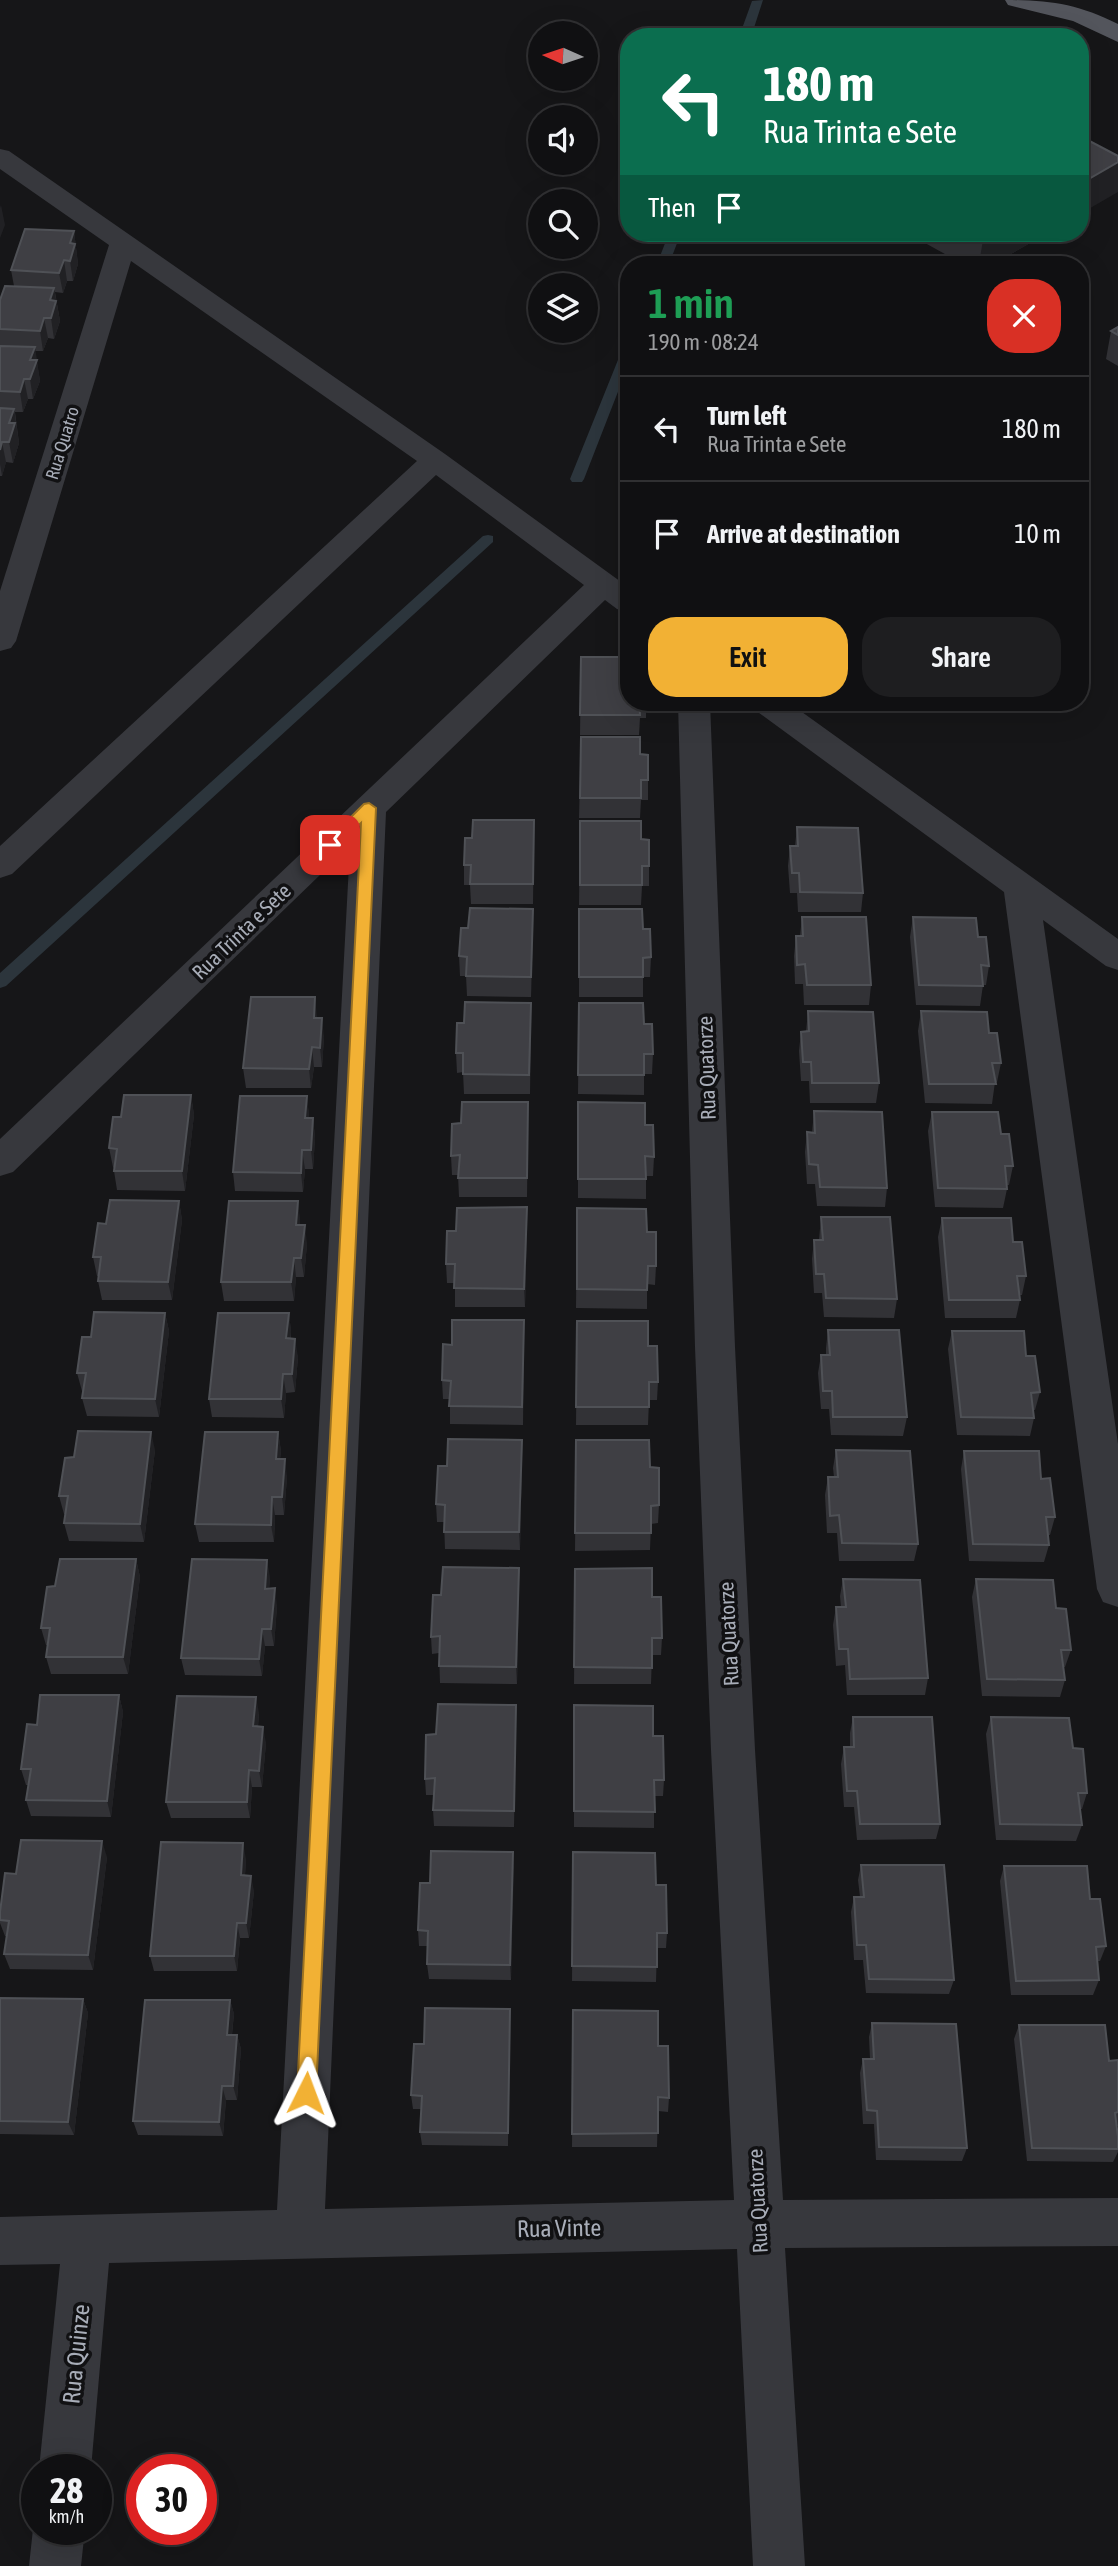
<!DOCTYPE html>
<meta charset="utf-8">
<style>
:root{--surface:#101012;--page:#1e1e20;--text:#f1f3f6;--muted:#9c9d9f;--line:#303032;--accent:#f2b134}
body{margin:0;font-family:"Asap Condensed",sans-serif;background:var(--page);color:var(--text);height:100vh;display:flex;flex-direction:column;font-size:26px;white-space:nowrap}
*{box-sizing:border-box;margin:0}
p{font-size:23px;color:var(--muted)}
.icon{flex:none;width:38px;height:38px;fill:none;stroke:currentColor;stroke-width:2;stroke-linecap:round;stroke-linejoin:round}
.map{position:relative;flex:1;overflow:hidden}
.side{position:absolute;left:620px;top:256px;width:469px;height:455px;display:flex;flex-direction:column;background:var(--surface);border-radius:28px;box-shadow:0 7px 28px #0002,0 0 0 2px var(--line)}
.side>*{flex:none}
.guide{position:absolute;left:620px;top:28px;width:469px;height:214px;border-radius:28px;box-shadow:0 7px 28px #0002,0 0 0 2px var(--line);background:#0b6e4f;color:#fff;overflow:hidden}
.needle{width:46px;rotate:273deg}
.fabs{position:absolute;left:528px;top:21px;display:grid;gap:14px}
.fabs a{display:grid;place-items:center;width:70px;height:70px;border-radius:50%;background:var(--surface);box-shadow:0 7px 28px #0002,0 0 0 2px var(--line);font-size:35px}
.speed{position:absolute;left:21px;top:2454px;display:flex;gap:14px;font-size:35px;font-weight:700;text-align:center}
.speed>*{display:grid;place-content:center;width:91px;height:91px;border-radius:50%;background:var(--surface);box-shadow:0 7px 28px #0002,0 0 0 2px var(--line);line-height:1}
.speed small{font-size:18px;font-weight:400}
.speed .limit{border:10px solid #d22;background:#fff;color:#111}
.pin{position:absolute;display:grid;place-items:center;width:60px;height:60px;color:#fff;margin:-30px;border-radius:14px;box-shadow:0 4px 10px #0006}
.me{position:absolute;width:77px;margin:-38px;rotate:3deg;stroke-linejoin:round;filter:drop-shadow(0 0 5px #0008)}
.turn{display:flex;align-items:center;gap:24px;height:147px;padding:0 28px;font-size:32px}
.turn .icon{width:91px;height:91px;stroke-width:2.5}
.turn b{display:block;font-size:49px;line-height:60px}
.then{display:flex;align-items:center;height:66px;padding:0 28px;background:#0003;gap:14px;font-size:26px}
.round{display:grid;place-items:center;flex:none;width:74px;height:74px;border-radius:28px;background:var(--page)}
.headline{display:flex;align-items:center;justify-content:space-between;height:119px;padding:0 28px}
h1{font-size:42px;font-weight:600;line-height:52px;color:#1e9e55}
.action{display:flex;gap:14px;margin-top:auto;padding:14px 28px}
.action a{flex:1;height:80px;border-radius:28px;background:var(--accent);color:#111;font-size:28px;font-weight:600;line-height:80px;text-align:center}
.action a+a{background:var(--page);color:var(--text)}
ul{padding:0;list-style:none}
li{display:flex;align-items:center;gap:21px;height:105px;padding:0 28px;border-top:2px solid var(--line)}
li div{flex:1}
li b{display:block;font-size:26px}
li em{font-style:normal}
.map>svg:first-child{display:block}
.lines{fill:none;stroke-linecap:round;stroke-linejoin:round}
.stream{fill:#2c353c;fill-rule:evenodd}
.street{fill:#37383d;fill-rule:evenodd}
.primary{fill:#53555c;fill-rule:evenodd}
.wall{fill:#323236}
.shaded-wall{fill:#212124}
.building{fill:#3f3f44;stroke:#4f5156;stroke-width:2}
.route{fill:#f2b134;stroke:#9d7322;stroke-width:2}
.labels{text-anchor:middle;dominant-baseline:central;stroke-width:7;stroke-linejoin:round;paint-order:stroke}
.far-street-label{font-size:18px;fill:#a8adb8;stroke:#111113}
.street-label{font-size:21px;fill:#a8adb8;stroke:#111113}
.near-street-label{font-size:24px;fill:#a8adb8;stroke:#111113}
</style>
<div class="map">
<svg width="1118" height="2566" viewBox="0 0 1118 2566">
<rect width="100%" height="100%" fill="#161618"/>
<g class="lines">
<path class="stream" d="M763,0l-12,37h-12l13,-36z
M669,233h12l-12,31h-12z
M628,346v20l-44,113 -2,3h-10l-2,-3 52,-129z
M488,535l5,1v6l-487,444 -6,2v-15l483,-437z"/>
<path class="street" d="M0,149l9,2 436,303 183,133v25l-11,-3 -12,-9 -219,212 -61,1397 409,-9 -23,-450 -16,-403 -17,-645h32l25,645 20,403 28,450 335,-2v48l-333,2 20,318h-52l-16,-317 -628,14 -18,206h-52l21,-205 -60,1v-48l277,-7 73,-1364 -337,326 -13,4v-37l584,-554 -148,-110 -424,399 -12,4v-32l417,-385 -286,-200 -115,380 -5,7 -11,3v-60l109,-346 -109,-76z
M750,702h38l330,237v31l-12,-4 -63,-46 75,524v163l-15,-5 -6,-13 -93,-697 -249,-182z
M37,2520v9h48l-4,37h-52l4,-37z"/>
<path class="primary" d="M1005,0c44,0 73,4 113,24v18l-45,-21 -65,-16z"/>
</g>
<path class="wall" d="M74,231l4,33 -5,17h-6l-4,12 -8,-1 5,29 -6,18 -6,-1 -5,13h-8l5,30 -7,18h-5l-5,13h-8l4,31 -6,20 -7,-1 -4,14h-2v-176l14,-14 -3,-16z
M907,233h141l-55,31h-30z
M1118,327v39l-12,-7 5,-28z
M581,657l47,45h18v16h-6l-1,17h-59z
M581,737l59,17 8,26v20h-7l-1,18h-61z
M534,820l-1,84h-62l-1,-19h-6v-20l8,-27z
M580,821l61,18 8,27v20h-7l-1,19h-62z
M797,827l66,66 -2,19h-63l-1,-19h-7l-2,-27 2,-20h5z
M579,909l64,20 8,28 -1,20h-7v20h-64z
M802,917l69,68 -2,20h-65l-1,-21h-8l-1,-28 2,-20h4z
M913,917l65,20 11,29 -3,19h-3l-3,21 -64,-1 -6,-68z
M533,929l-2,68 -64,-1 -1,-20h-6l-1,-20z
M579,1003l65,21 9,30 -1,20h-8v21l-66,-1z
M808,1011l71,72 -3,20h-66l-1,-22h-8l-2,-30 2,-19h5z
M921,1011l68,22 12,30 -4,19h-2l-3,22 -67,-1 -7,-72z
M317,1018l7,19 -2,30h-8l-3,21h-65l-3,-20z
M531,1023l-1,71h-66l-1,-22 -6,1 -1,-20z
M191,1095l3,20 -9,76 -68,-1 -3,-19v-3l-1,-1 -4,-19 12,-31z
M307,1096l2,22h4l2,20 -2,31h-8l-2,23 -68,-1 -2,-19z
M578,1102l67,23 9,32 -1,19h-7v23l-68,-1z
M814,1111l73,77 -2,19 -68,-1 -2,-22h-8l-2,-32 2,-20 5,1z
M932,1112l69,22 12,32 -4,19h-2v4l-4,19 -68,-1 -7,-76z
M528,1122l-1,75h-68l-1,-22h-6l-1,-19z
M179,1201l3,19 -10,80h-70l-4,-19 1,-5h-2l-4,-19 13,-33z
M298,1201l2,24 7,19 -3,33h-8l-2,24h-70l-3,-19z
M577,1208l70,24 9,34 -1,19 -8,-1v25l-71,-1z
M821,1217l76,82 -3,19 -70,-1 -2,-24h-8l-2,-34 2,-19h5z
M942,1218l71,24 13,34 -4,19h-3l1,5 -4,18h-71l-7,-81z
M527,1226l-2,81h-70v-24h-8l-1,-19z
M165,1313l4,18 -10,86 -72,-1 -5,-18 1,-7h-1l-5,-18 14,-36z
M289,1313l2,19v6l7,19 -3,35 -9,1 -2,25 -72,-1 -3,-18z
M577,1321l71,25 10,36 -1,18h-8l-1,25h-72z
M828,1330l79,87 -4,19 -72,-1 -2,-26h-8l-3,-36 3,-18h5v-7z
M952,1331l74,25 14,36 -5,18h-2l1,8 -4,18 -73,-1 -9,-86z
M524,1338l-1,87 -73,-1v-25h-7l-1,-19 10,-35z
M278,1432l3,19 -1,8 7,18 -3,38h-9l-1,27h-75l-4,-18z
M576,1440l74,27 9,38 -1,18 -7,1 -1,26 -75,1z
M155,1450l-11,92 -75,-1 -5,-18 2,-9h-2l-5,-18z
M836,1450l82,94 -4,17h-75l-2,-28h-10l-2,-38 3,-18h6l-1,-9z
M964,1451l77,28 14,38 -5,18h-2l1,10 -5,17 -75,-1 -8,-92z
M522,1458l-2,92 -75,-1 -1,-27h-7l-1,-18 11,-38z
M136,1559l4,18 -12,97h-77l-5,-17 2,-12h-2l-5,-17 14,-42z
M575,1569l77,28 10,41 -1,17h-9l-1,29h-77z
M270,1577l-1,12 8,17 -3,40h-9l-3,30 -77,-1 -4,-17z
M843,1579l85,99 -3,17h-78l-2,-30 -9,1 -3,-41 3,-18h5l-1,-11z
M976,1579l80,29 15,42 -6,17h-2l2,13 -5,17 -78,-1 -10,-99z
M519,1585l-2,99 -77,-1 -1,-30 -7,1 -1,-17z
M119,1695l4,17 -12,105 -80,-1 -5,-16 2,-15h-2l-5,-16 16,-44z
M574,1705l79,31 11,44 -1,16h-9v32l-80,-1z
M259,1713l-1,14 8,16 -4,44h-10l-2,31h-79l-5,-16z
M853,1717l87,107 -4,15 -79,1 -3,-33h-10l-3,-43 3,-17h6v-14z
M991,1717l82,31 14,45 -5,16h-2l2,16 -6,16 -80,-1 -10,-106z
M516,1721l-2,106 -80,-1 -1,-16 1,-15h-8l-1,-16 11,-45z
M513,1852l-2,128 -82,-1 -2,-15 1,-18h-9l-1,-16 12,-47z
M573,1852l83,33 11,48 -1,15h-9l-1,34 -84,-1z
M107,1857l-14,113 -83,-1 -6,-15 3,-18h-2l-5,-13v-11l16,-38z
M246,1859l-1,16 9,16 -5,47h-9l-3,33h-83l-4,-15z
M861,1865l93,115 -5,14 -83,-1 -3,-33h-9l-3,-48 3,-15h6l-2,-17z
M1004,1866l86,33 16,47 -6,15h-3l2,19 -6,15h-82l-11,-114z
M0,1998l83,1 5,14 -14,122 -74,-1z
M230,2000l4,14 -2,21h5l4,14 -4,51h-11l-3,36 -85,-1 -5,-14z
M510,2009l-2,137 -86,-1 -2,-13 1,-23h-8l-2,-14 13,-51z
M573,2010l96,88 -1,14 -10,-1 -1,36h-85z
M872,2023l95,125 -5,13 -86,-1 -2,-36h-11l-3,-51 3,-14h7l-1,-22z
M1019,2025l90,36 9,-1v66h-2l2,11v15l-5,10 -86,-1 -13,-122z"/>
<path class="shaded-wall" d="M1118,162v30l-38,22v-30z
M1,205l4,20 -5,13v-30z
M74,231l4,33 -5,17 -3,-20v-18z
M995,233h53l-55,31h-14l4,-24z
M64,260l3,21 -4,12 -4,-20z
M54,288l6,33 -6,18 -3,-21 -1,-18z
M44,318l4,20 -5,13 -3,-20z
M35,347l5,34 -7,18 -3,-20v-19z
M24,379l4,20 -5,13 -3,-20z
M14,409l5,34 -6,20 -4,-21v-19z
M2,442l4,20 -4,14 -2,-12v-14z
M533,909v20l-2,68v-20z
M315,997l2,20 -1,20 -2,-19z
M322,1018l2,19 -2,30 -2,-19z
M312,1047l2,20 -3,21 -2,-19z
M191,1095l3,20 -9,76 -3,-20z
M307,1096l2,20 -2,21 -2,-19z
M313,1118l2,20 -2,31 -2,-19z
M302,1150l3,19 -2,23 -2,-19z
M179,1201l3,19 -10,80 -4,-18z
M298,1201l2,19 -1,24 -3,-19z
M527,1207v19l-2,81 -1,-18z
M305,1225l2,19 -3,33 -3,-19z
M294,1258l2,19 -2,24 -3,-19z
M165,1313l4,18 -10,86 -4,-18z
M289,1313l2,19 -2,25 -3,-19z
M295,1339l3,18 -3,35 -3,-18z
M283,1374l3,19 -2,25 -3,-19z
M151,1432l4,18 -11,92 -4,-18z
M278,1432l3,19 -3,26 -2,-18z
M522,1440v18l-2,92 -1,-18z
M285,1459l2,18 -3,38 -2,-18z
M272,1497l3,18 -1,27 -3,-17z
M136,1559l4,18 -12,97 -5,-17z
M267,1560l3,17 -2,29 -3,-17z
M519,1568v17l-2,99 -1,-17z
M275,1588l2,18 -3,40 -3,-17z
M262,1629l3,17 -3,30 -3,-17z
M119,1695l4,17 -12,105 -4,-16z
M256,1697l3,16 -3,30 -3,-17z
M516,1705v16l-2,106v-16z
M263,1727l3,16 -4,44 -3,-16z
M249,1770l3,17 -2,31 -3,-16z
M102,1841l5,16 -14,113 -5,-15z
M243,1843l3,16 -2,32 -3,-16z
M513,1852l1,16 -3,112 -1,-15z
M251,1876l3,15 -5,47 -3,-15z
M237,1923l3,15 -3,33 -3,-15z
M83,1999l5,14 -14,122 -6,-13z
M230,2000l4,14 -4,36 -3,-15z
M237,2035l4,14 -4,51 -4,-14z
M222,2086l4,14 -3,36 -4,-14z"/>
<path class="building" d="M1080,136l38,20v6l-38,22z
M25,229l49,2 -4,12 5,1 -5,17 -6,-1 -5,13 -48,-3z
M970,233h25l-12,7z
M5,286l49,2 -4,12 6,1 -5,17h-7l-4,13 -40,-2v-29z
M1118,327v8l-7,-4z
M0,346l35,1 -5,13h7l-7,19h-6l-4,13 -20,-1z
M0,408l14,1 -5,14h6l-6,19h-7l-2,8z
M581,657h47v45h11l1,13h-60z
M581,737h59v17l8,1v25h-7v18h-61z
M473,820h61l-1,64h-63l1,-19h-7l1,-27h7z
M580,821h61v18l8,1v26h-7v19h-62z
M797,827l61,1 5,65 -63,-1 -1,-19h-7l-2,-27h8z
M470,908l63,1 -2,68 -65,-1 1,-19 -8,-1 2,-28h7z
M579,909h63l1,20h7l1,28 -8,1v19h-64z
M802,917h64l5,68h-64l-2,-21 -8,1 -1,-29h7z
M913,917l63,1 2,19h8l3,29 -8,-1 2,21 -64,-1z
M251,997h64l-1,21h8l-2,30 -8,-1 -3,22 -66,-1z
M465,1002l66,1 -2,72 -66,-1v-21h-7l1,-30h7z
M579,1003h64l1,21h8l1,30h-9v21h-66z
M808,1011l65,1 6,71h-67l-1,-21h-8l-2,-30 8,-1z
M921,1011l66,1 2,21h8l4,30h-9l4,21h-67z
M124,1095h67l-9,76h-68l3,-22 -8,-1 4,-31h8z
M240,1096h67l-2,22h8l-2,32h-9l-1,23 -68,-1z
M462,1102h66l-1,76h-69l2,-23 -9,1 1,-32 9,-1z
M578,1102l67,1v22h8l1,32 -9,-1 1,23h-68z
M814,1111l68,1 5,76 -67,-1 -2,-22 -9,-1 -2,-32 8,1z
M932,1112h66l3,22h8l4,32h-8l2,23 -69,-1z
M110,1200l69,1 -11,81 -70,-1 3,-24h-8l5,-34 8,1z
M229,1201h69l-2,24h9l-4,33h-7l-3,24h-70z
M527,1207l-3,82 -70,-1 1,-24h-9l1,-33h9l1,-23z
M577,1208l69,1 1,23h9v34h-8l-1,24 -70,-1z
M821,1217h69l7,82 -71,-1 -2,-24h-8l-2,-34h9z
M942,1218h69l2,24h9l4,34h-9l3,24h-71z
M94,1312l71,1 -10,86 -73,-1 4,-25h-9l5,-36h9z
M218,1313h71l-3,25 9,1 -3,35h-9l-2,25h-72z
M452,1320h72l-2,87 -73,-1 2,-25 -9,-1 1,-36 9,1z
M577,1321h71v25h9l1,36h-9v25h-73z
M828,1330h71l8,87h-74l-1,-26h-9l-2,-36h9z
M952,1331h72l2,25h9l5,36 -9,1 3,25 -73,-1z
M78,1431l73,1 -11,92 -76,-1 4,-27h-9l6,-38 9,-1z
M205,1432h73l-2,27h9l-3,38h-10l-1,28 -76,-1z
M448,1439l74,1 -3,92h-75l1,-27 -9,-1 2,-38h9z
M576,1440h73l1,27 9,1v37l-8,1v27h-76z
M836,1450l74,1 8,93 -76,-1 -3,-28 -9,1 -2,-39h10z
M964,1451h75l2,28 9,-1 5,39h-9l3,28 -76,-1z
M60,1559h76l-13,98h-77l4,-29h-9l6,-41 8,-1z
M192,1559l75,1 -2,29 10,-1 -4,41h-9l-3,30 -78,-1z
M443,1567l76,1 -3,99 -77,-1 1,-30 -9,1 2,-42h8z
M652,1568v29h9l1,41h-10v30l-78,-1 1,-98z
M843,1579l77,1 8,98 -78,1 -2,-30h-9l-3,-42h10z
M976,1579l77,1 3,28 10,1 5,41h-10l4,30 -78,-1z
M40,1695h79l-12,106 -81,-1 5,-31h-10l6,-45 10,1z
M177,1696l79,1 -3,29 10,1 -4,44 -10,-1 -2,32h-81z
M438,1704l78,1 -2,106 -81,-1 2,-32 -10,1 1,-44 10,-1z
M574,1705l79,1v30h10l1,44h-10l1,32 -81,-1z
M853,1717h79l8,107h-80l-3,-33h-10l-3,-44h10z
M991,1717l78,1 4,30 10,1 4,44h-9l4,32 -82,-1z
M21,1840l81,1 -14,114 -84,-1 5,-33 -9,-1v-8l5,-39 11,1z
M161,1842l82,1 -2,32 10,1 -5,47h-9l-3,33h-84z
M431,1851l82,1 -3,113 -83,-1 1,-33 -10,-1 2,-47h10z
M573,1852l82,1 1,32h10l1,48h-10v34l-85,-1z
M861,1865h83l10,115 -85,-1 -3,-34h-9l-3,-48h10z
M1004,1866h83l3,33h10l6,47 -10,1 3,33 -83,1z
M0,1998l83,1 -15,123 -68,-1z
M145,2000h85l-3,35h10l-4,51h-11l-3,36 -86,-1z
M425,2008l85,1 -2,124 -88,-1 2,-36 -11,-1 3,-51h10z
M573,2010l85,1v35h10l1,52 -11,-1v36l-86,1z
M872,2023l84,1 11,124 -88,-1 -2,-36 -10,-1 -4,-51h11z
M1019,2025h86l4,36 9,-1v52l-3,1 3,24v12l-86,-1z"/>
<path class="route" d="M369,803l7,5 -60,1285 -3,7 -7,3 -6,-3 -3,-7 64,-1270 -26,25h-10l-2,-3 41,-41z"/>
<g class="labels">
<g class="far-street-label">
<text transform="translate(62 443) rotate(-73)">Rua Quatro</text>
</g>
<g class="street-label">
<text transform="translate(241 931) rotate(-44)">Rua Trinta e Sete</text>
<text transform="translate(706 1068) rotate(-92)">Rua Quatorze</text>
<text transform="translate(728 1634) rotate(-93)">Rua Quatorze</text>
<text transform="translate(757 2201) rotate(-93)">Rua Quatorze</text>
</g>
<g class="near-street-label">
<text transform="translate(559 2228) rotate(-1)">Rua Vinte</text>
<text transform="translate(76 2354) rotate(-84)">Rua Quinze</text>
</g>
</g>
</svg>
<div class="fabs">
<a><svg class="needle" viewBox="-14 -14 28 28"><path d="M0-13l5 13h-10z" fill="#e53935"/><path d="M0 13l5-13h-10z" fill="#9c9d9f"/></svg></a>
<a><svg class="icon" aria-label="sound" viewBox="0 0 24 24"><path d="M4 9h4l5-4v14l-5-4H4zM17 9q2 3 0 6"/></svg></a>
<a><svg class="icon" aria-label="search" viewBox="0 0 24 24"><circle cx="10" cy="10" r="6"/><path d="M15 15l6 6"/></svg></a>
<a><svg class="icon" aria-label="layers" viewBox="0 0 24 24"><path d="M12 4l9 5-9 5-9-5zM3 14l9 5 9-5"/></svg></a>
</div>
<div class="speed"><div>28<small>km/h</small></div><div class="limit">30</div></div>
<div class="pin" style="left:330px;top:845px;background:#d93025"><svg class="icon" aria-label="arrive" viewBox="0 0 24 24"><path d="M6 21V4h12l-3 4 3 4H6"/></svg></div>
<svg class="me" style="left:306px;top:2093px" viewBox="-20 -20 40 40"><path d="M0-17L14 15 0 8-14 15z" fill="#f2b134" stroke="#fff" stroke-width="4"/></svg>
<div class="guide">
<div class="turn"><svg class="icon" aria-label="left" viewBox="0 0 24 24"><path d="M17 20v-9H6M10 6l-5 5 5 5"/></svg><div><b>180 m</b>Rua Trinta e Sete</div></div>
<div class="then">Then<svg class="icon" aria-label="arrive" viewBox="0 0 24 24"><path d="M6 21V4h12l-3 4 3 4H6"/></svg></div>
</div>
<section class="side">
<div class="headline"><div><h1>1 min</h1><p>190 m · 08:24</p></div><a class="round" style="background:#d93025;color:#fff"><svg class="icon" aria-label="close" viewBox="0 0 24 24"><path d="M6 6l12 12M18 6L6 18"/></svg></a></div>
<ul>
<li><svg class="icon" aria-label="left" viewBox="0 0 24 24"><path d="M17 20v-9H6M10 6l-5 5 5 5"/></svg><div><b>Turn left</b><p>Rua Trinta e Sete</p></div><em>180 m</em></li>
<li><svg class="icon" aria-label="arrive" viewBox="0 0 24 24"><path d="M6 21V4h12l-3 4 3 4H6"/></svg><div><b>Arrive at destination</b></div><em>10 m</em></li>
</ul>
<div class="action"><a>Exit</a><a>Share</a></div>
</section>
</div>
